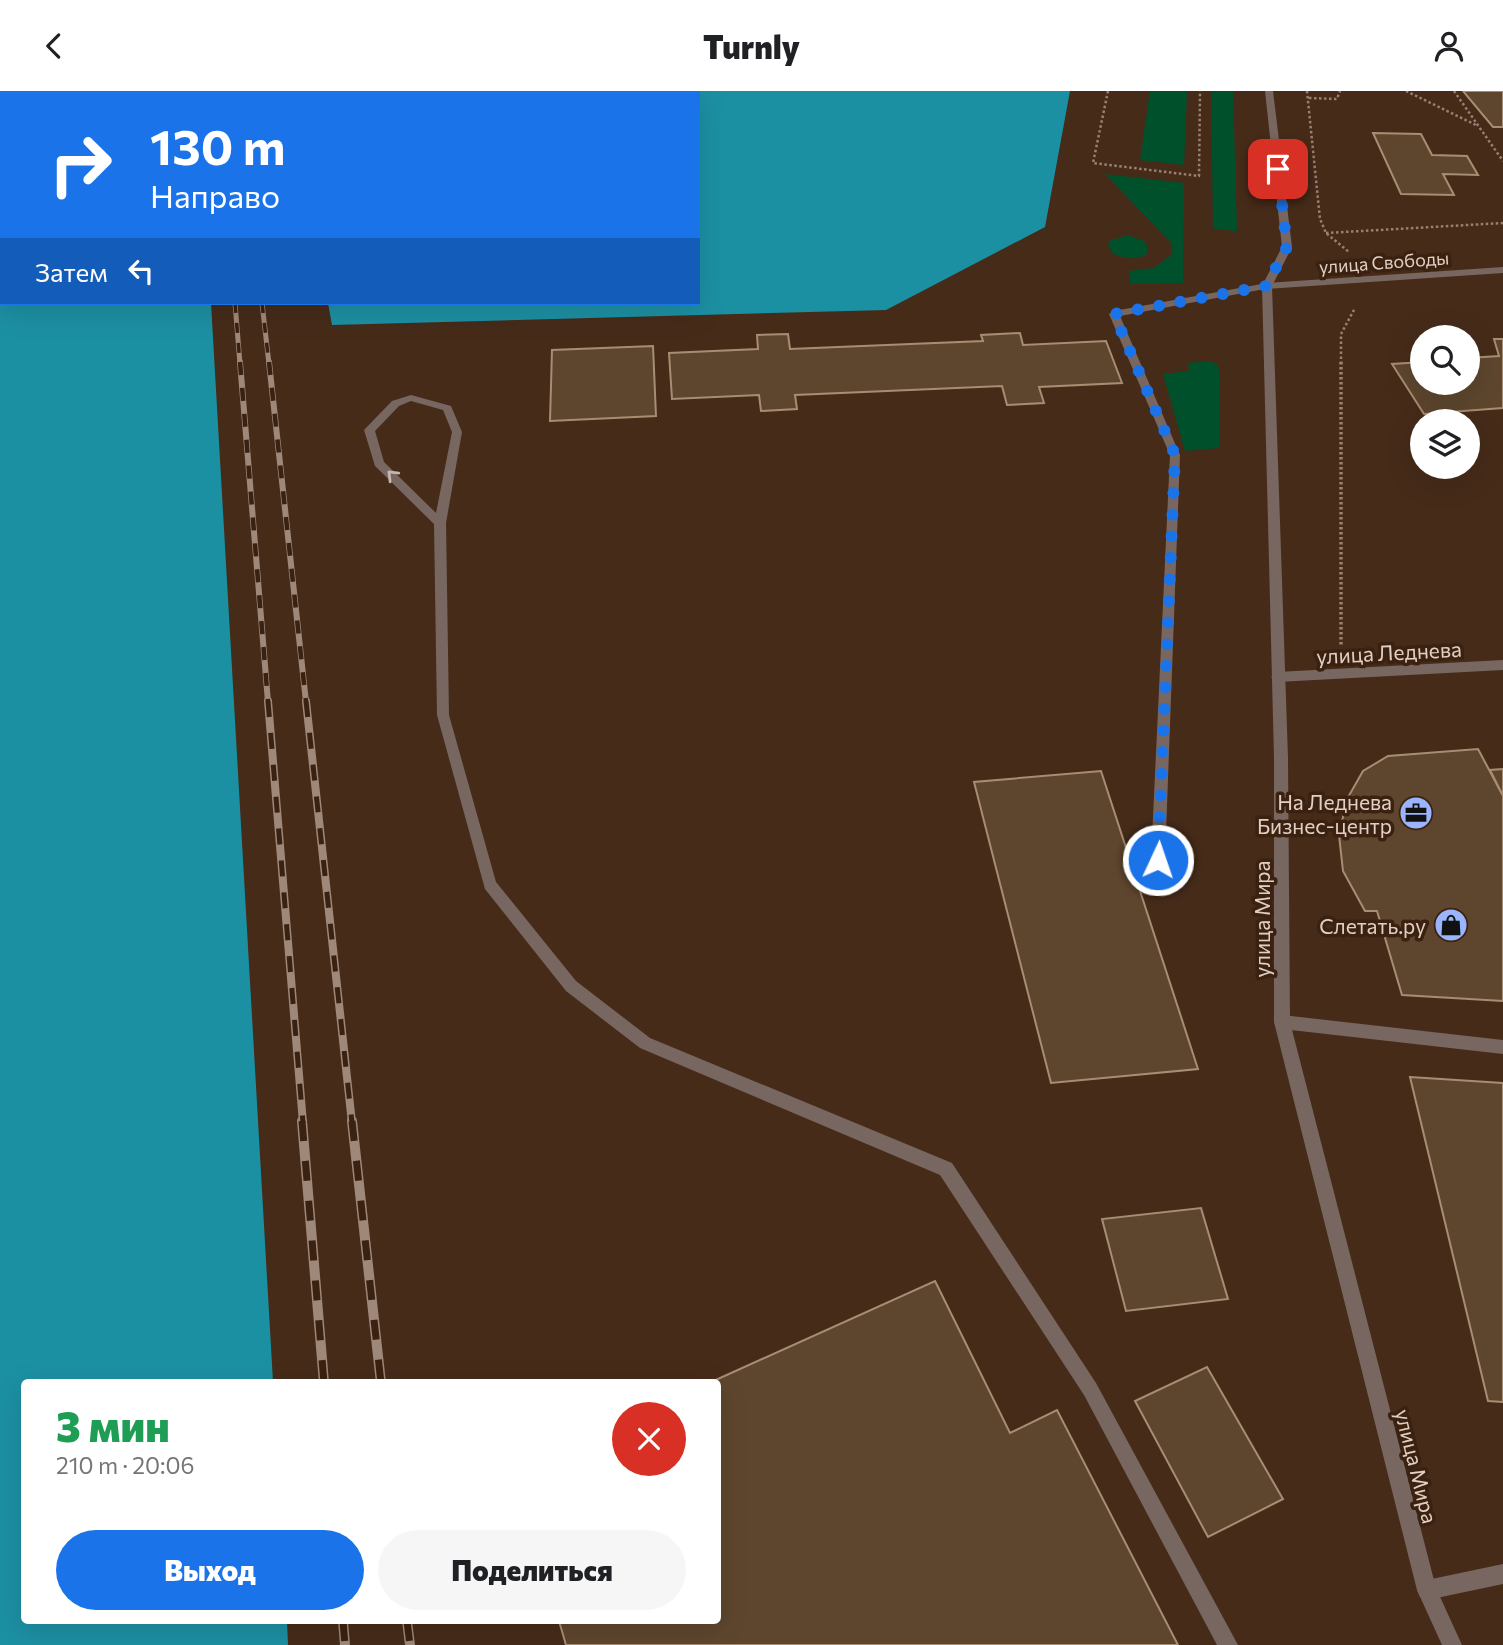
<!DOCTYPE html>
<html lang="ru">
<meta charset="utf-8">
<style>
:root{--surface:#fff;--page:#f6f6f6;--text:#202124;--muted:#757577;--accent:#1a73e8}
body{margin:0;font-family:Commissioner,sans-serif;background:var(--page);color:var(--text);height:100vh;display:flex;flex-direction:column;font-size:26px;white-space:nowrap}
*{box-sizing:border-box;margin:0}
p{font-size:23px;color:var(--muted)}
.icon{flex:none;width:38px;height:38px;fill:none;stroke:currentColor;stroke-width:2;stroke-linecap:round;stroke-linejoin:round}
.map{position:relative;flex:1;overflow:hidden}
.drawer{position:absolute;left:21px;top:1288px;width:700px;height:245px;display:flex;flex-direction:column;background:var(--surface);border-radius:7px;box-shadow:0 7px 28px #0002}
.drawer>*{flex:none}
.top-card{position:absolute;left:0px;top:0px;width:700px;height:214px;box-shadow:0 7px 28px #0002;background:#1a73e8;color:#fff;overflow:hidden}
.buttons{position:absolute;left:1410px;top:234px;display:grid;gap:14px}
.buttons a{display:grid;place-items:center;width:70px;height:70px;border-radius:50%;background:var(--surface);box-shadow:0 7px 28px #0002;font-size:35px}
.pin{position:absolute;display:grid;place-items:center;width:60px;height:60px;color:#fff;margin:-30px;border-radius:14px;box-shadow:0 4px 10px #0006}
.me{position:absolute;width:77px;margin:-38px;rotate:3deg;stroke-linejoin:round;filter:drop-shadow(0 0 5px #0008)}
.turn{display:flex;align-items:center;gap:24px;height:147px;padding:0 35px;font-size:32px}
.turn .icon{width:91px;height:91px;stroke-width:2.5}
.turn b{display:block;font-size:49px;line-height:60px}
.then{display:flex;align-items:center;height:66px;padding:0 35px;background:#0003;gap:14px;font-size:26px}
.round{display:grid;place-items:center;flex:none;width:74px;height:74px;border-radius:37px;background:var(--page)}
.head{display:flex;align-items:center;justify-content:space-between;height:119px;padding:0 35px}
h1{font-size:42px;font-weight:800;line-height:52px;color:#1e9e55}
.cta{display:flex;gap:14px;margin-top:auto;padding:14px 35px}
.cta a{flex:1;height:80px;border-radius:42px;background:var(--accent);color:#fff;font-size:28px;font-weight:800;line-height:80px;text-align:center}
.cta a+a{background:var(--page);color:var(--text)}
header{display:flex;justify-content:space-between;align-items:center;height:91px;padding:0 35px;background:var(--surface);font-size:32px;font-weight:800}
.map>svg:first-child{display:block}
.green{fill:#00502b}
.water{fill:#1c90a3}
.building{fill:#5e462e;stroke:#a88d72;stroke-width:2}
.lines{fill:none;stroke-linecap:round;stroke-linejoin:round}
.path-far1{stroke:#988173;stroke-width:2.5;stroke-dasharray:2.5 2.5;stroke-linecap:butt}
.path{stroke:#988173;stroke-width:3.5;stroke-dasharray:2.5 2.5;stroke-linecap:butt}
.service{fill:#776760;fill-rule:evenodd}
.minor{fill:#776760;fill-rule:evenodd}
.tertiary{fill:#776760;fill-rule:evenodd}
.rail-far3-casing{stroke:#9e887a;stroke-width:5}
.rail-far2-casing{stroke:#9e887a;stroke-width:6}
.rail-far1-casing{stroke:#9e887a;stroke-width:8}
.rail-casing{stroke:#9e887a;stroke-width:10}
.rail-far3{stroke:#3b210f;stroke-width:3.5;stroke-dasharray:10;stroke-linecap:butt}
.rail-far2{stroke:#3b210f;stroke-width:4.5;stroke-dasharray:13;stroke-linecap:butt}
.rail-far1{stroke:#3b210f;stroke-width:5;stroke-dasharray:16;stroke-linecap:butt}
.rail{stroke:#3b210f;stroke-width:7;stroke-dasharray:20;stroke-linecap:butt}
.oneway{stroke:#c6b5ab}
.route{stroke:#1a73e8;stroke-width:12;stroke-dasharray:0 21.6}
.labels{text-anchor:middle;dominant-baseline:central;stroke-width:7;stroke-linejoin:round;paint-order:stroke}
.far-street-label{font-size:18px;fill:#e1cfc4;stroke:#3b210f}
.street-label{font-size:21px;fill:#e1cfc4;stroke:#3b210f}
.poi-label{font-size:21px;fill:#e1cfc4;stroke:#3b210f;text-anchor:end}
</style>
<header><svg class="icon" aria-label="back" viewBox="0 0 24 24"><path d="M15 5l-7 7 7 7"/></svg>Turnly<svg class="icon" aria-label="person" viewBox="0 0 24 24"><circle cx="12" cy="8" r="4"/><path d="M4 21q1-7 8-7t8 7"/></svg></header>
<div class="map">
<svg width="1503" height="1554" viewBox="0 0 1503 1554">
<rect width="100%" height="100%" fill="#462b19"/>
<path class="green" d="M1150,0h37l-3,74 -44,-5z
M1211,0h22l4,140 -24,-2z
M1105,83l79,9 -1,100 -53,1 -1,-13 25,-3 18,-14v-10z
M1128,144l18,7 2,11c-11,8 -24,6 -36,0l-4,-9 1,-3z
M1210,270l8,4 1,6v77l-34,3 -22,-77 26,-3 -1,-8z"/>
<path class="water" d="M0,0h198l-196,2v210h209l62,1079 -249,1v238h263l1,24h-288z
M298,0h772l-25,136 -159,83 -554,15 -4,-22h370v-210z"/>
<path class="building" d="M1463,0h40v36h-10z
M1373,42l48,1 11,21 35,1 11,19 -35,-1 11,21 -53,-1z
M1020,242l3,12 83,-4 16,42 -83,4 5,16 -37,2 -5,-19 -207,9 2,14 -36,2 -2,-16 -87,4 -3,-46 89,-4 -1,-14 31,-1 2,15 193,-8 -2,-6z
M1494,248h9v69l-79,6 -32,-50 31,-2v21h45v-25l31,-2z
M653,255l3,70 -106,5 2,-71z
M1478,658l25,47v205l-101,-6 -25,-84h-12l-22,-40 -4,-36 8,-36 16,-28 25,-15z
M1503,678v27l-13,-26z
M1101,680l97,298 -147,14 -77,-301z
M1410,986l93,6v319l-15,-1z
M1201,1117l27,91 -102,12 -24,-92z
M935,1190l75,152 47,-23 121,235h-612l-7,-24h159v-238h-9z
M1207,1276l76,132 -75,38 -73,-136z"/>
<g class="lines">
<path class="path-far1" d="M1108,0l-15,72 106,13 1,-85
M1307,0l13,128 6,14 23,19
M1406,0l72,35
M1454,0l49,70
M1309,7l28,1 3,-8
M1326,142l177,-10
M1341,273v-30l14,-26"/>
<path class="path" d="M1341,271v283"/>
<path class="service" d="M1267,192l5,3 -2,2 -150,28 60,139 -15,405 -2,4h-10l-2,-4 19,-405 -61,-141 5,-3z
M411,304l40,11 11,26 -16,91 3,192 47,167 80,99 74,57 302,125 144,220 142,262h-21l-133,-250 -144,-220 -300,-127 -74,-57 -81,-102 -48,-174 -3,-191 -59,-58 -11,-36 28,-29zM411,310l32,9 9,22 -16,81 -52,-51 -9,-31 24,-25z
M1282,924l221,25v14l-221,-25 -5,-2 -3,-5 3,-5z
M1503,1473v20l-76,16 -7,-3 -3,-7 3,-7 7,-3z"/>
<path class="minor" d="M1503,176v6l-236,16 -5,-3 5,-3z
M1503,569v10l-226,12 -6,-5 6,-5z"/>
<path class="tertiary" d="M1265,0h8l19,156 -20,39 16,472 2,264 146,566 26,57h-20l-25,-55 -143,-568v-264l-12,-472 20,-39z"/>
<defs>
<path id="rail-far3" d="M235,212l5,61
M262,212l7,61"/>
<path id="rail-far2" d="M240,271l28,340
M269,271l37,340"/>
<path id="rail-far1" d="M268,610l35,422
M306,610l46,422"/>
<path id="rail" d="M302,1030l22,262
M352,1030l29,262
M343,1530l2,24
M407,1530l3,24"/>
</defs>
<use href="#rail-far3" class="rail-far3-casing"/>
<use href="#rail-far2" class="rail-far2-casing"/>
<use href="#rail-far1" class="rail-far1-casing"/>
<use href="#rail" class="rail-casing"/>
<use href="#rail-far3" class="rail-far3"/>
<use href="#rail-far2" class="rail-far2"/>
<use href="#rail-far1" class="rail-far1"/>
<use href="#rail" class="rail"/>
</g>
<defs><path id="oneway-chevron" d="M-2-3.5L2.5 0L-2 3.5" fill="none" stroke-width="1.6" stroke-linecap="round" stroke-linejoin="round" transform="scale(1.75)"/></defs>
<use class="oneway" href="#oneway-chevron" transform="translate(392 384) rotate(-135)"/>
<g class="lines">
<path class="route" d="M1158,769l17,-405 -61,-141 152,-28 21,-39 -9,-78"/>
</g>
<defs>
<symbol id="office-disc" viewBox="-11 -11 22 22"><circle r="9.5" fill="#9ab5fd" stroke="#3b210f"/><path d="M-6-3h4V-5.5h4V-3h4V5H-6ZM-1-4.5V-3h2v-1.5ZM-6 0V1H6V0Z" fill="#111"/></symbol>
<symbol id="shop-disc" viewBox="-11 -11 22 22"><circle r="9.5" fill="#9ab5fd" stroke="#3b210f"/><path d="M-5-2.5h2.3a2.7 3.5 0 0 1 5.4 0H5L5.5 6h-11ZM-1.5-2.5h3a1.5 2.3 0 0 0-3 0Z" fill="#111"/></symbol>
</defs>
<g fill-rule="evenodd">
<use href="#office-disc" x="1397" y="703" width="38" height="38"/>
<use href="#shop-disc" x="1432" y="815" width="38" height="38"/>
</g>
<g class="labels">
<g class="far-street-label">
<text transform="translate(1384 171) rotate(-4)">улица Свободы</text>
</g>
<g class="street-label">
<text transform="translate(1389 561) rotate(-3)">улица Леднева</text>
<text transform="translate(1261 828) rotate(-90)">улица Мира</text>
<text transform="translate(1417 1375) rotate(76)">улица Мира</text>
</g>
<g class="poi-label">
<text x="1392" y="710">На Леднева<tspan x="1392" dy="24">Бизнес-центр</tspan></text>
<text x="1426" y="834">Слетать.ру</text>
</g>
</g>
</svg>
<div class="buttons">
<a><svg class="icon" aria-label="search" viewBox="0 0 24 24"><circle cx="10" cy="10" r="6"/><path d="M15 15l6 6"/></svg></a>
<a><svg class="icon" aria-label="layers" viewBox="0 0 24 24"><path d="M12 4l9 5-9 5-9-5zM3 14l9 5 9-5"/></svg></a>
</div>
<div class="pin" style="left:1278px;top:78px;background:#d93025"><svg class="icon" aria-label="arrive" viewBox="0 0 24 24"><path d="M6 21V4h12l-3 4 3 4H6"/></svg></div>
<svg class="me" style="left:1158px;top:769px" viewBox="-20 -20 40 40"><circle r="17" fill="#1a73e8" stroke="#fff" stroke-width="3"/><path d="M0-11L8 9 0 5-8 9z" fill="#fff"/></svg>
<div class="top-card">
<div class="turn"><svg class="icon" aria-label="right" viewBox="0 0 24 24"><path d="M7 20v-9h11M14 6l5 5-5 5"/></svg><div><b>130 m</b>Направо</div></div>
<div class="then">Затем<svg class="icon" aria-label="left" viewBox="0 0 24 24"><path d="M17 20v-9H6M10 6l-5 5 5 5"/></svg></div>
</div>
<section class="drawer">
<div class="head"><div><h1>3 мин</h1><p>210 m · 20:06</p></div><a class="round" style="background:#d93025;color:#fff"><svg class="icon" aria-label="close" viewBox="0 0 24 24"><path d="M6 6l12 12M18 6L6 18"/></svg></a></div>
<div class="cta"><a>Выход</a><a>Поделиться</a></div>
</section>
</div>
